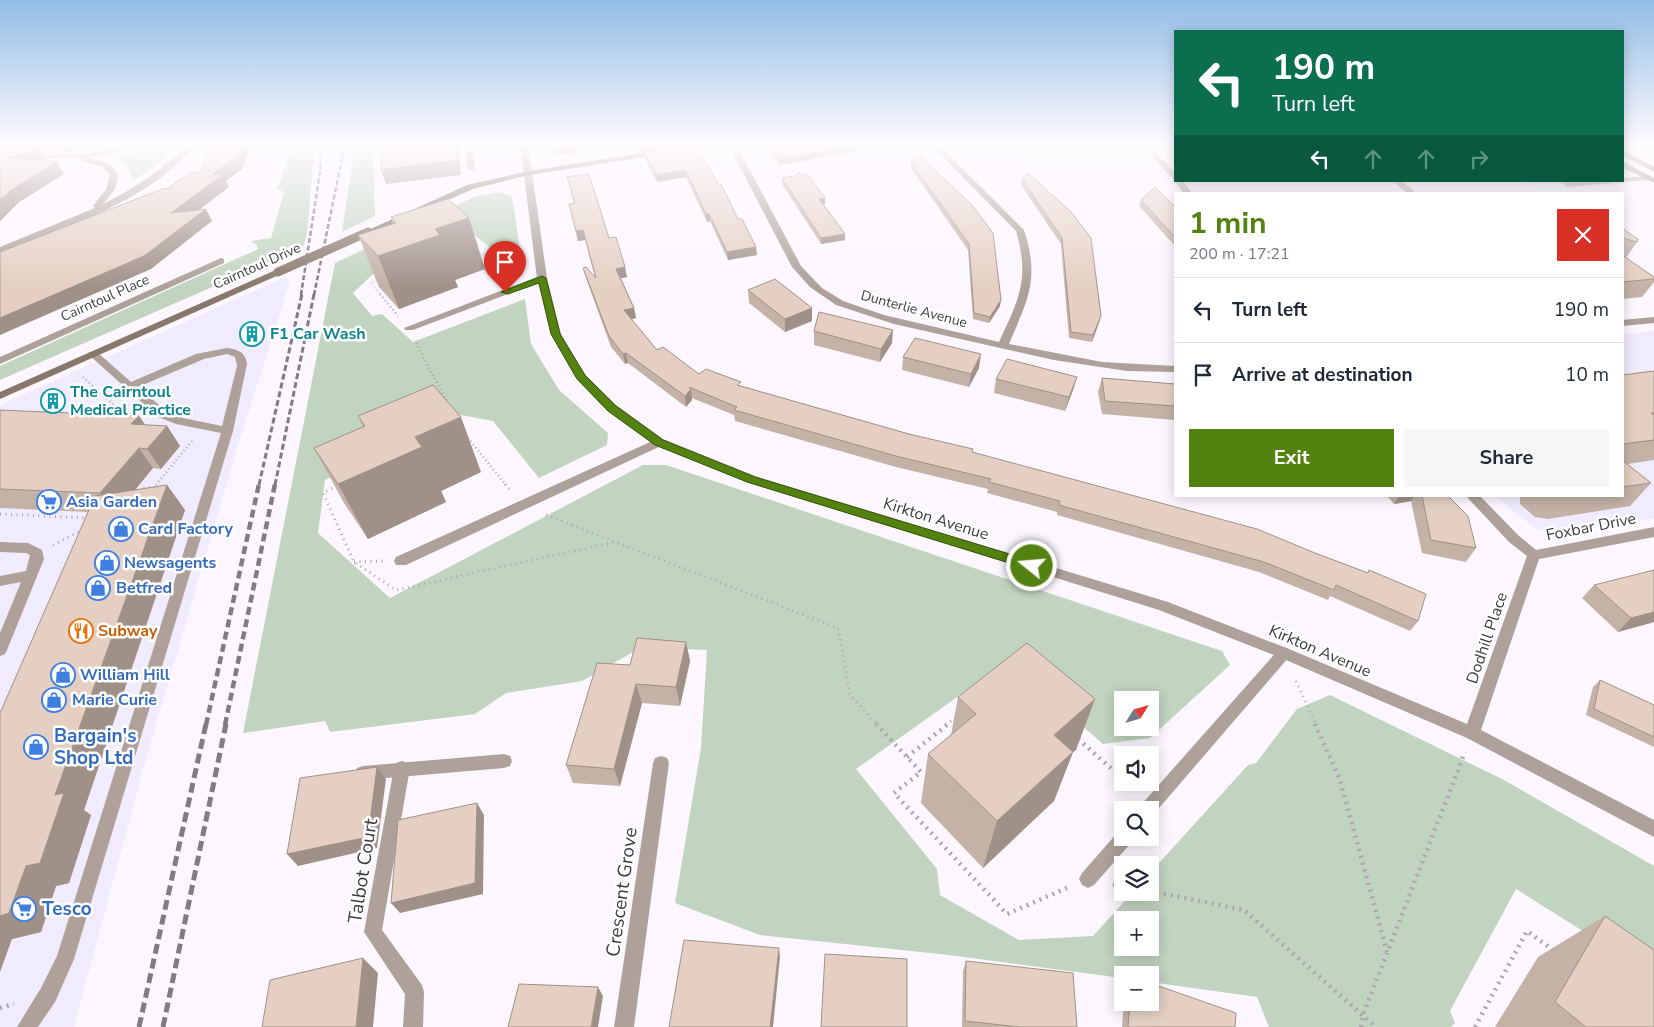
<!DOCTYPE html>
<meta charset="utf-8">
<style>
:root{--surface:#fff;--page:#f6f6f7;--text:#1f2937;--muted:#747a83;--line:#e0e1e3;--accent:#548210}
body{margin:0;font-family:"Nunito Sans",sans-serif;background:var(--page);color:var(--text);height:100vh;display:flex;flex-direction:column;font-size:19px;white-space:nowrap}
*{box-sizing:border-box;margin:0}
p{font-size:16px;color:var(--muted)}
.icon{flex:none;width:28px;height:28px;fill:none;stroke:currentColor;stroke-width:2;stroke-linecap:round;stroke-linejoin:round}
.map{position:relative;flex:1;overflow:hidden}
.drawer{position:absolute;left:1174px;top:192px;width:450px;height:305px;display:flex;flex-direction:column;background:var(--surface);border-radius:0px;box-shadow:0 2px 12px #0003}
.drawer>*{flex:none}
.top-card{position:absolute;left:1174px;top:30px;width:450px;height:152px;border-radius:0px;box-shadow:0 2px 12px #0003;background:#0b6e4f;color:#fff;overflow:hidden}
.needle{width:32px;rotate:53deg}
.buttons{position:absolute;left:1114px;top:691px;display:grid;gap:10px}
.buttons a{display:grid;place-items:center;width:45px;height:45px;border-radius:0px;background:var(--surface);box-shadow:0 2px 12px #0003;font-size:25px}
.pin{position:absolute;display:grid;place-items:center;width:42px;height:42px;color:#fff;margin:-51px -21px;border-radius:50% 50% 50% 0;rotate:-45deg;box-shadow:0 0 5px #0007}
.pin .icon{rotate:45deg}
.me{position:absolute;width:55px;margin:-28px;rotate:287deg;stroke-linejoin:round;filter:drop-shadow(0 0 4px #0008)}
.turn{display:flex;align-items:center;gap:18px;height:105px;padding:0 15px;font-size:22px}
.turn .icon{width:65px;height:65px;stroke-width:2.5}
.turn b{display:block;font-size:35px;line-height:42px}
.lanes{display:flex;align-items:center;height:48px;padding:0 15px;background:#0003;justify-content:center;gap:25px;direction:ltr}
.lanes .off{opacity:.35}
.round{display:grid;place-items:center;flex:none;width:52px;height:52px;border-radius:0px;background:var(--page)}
.summary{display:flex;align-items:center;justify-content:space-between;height:85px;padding:0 15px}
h1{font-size:30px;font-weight:700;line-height:38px;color:var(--accent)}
.action{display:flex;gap:10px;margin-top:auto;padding:10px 15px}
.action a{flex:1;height:58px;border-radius:0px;background:var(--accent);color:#fff;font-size:20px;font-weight:700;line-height:58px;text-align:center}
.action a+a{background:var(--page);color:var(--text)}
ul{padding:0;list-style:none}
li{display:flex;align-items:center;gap:15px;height:65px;padding:0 15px;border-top:1px solid var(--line)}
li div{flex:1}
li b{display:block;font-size:19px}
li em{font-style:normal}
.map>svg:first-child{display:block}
.commercial{fill:#f1ecfd}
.green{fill:#c1d4bf;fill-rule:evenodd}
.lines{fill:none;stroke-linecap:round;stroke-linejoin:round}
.path-far3{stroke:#aba6ae;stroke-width:2;stroke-dasharray:0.5 2.5;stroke-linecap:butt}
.path-far2{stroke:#aba6ae;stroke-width:2.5;stroke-dasharray:1 3;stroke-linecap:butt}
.path-far1{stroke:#aba6ae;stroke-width:3;stroke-dasharray:1 4.5;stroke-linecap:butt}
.path{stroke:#aba6ae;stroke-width:4.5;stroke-dasharray:2 5;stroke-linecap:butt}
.lane{fill:#ada199;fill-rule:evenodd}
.street{fill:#ada199;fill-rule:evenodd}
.secondary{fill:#88786b;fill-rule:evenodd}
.rail-far3{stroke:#817c84;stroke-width:2.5;stroke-dasharray:5 2.5;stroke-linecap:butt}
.rail-far2{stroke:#817c84;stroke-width:3;stroke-dasharray:6 3;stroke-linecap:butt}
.rail-far1{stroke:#817c84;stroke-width:4.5;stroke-dasharray:8 4.5;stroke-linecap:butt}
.rail{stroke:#817c84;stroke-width:5;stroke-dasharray:10 5;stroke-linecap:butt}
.secondary-bridge{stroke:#88786b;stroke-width:9}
.wall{fill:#c4b2a7}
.shaded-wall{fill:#a09188}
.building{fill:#e4cfc2;stroke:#a09188}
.route{fill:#548210;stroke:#37540a}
.labels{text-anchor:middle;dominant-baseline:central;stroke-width:5;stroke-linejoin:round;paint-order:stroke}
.far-street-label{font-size:14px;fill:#3f3a42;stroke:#fff}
.culture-label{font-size:16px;font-weight:bold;fill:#0d838f;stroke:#fff;text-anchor:start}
.shop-label{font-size:16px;font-weight:bold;fill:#366cbe;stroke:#fff;text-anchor:start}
.street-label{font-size:16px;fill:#3f3a42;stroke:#fff}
.food-label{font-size:16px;font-weight:bold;fill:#c56008;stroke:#fff;text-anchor:start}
.near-shop-label{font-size:19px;font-weight:bold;fill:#366cbe;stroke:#fff;text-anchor:start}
.near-street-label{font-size:19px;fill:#3f3a42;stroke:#fff}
</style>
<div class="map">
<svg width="1654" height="1027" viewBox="0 0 1654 1027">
<rect width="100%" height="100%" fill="#fcf7ff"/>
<path class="commercial" d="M1623,177l10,6 -97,8 -15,-10h101z
M285,277l5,4 -53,168 -93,317 -70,261h-74v-622z
M1654,331v188l-106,13 -11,-3 -25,-18 -15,-15h125l1,-162z"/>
<path class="green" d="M165,144h13l-22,22 -22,14h-2l-4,-14 -12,-9z
M294,144h21l-8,90 -4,13 -303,133v-14l258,-117 -2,-5 -5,-3 20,-3 13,-46 -7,-3z
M355,144h18l2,72 -33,16z
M500,192l12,5 10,64 -10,3 -38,-29 -102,40 -19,18 19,23 10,-2 31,28 112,-43 6,45 28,46 49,43 -1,12 -68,33 -46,-57 -32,-6 -136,65 -7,53 72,65 253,-133h23l556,186 8,14 -80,73 -47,6 -95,-83 -152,108 81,100 3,26 79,45 74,-4 39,-43 18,-1v-19l98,-108 8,-2 41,-54 33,-14 174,85 150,86v110l-138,-87 -66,122 5,12 -4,4h-182l-12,-30 -107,-15v-7h-28v3l-173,-23 -189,-20 -85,-32 26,-155 6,-98 -65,-3 -60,34 -76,12 -31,21 -145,18 -5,-11 -82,12 92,-470 139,-66zM1122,700h28v28h-28zM1122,920h28v28h-28z"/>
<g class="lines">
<path class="path-far3" d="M478,251l15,11 6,16
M379,279l-8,4 10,12"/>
<path class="path-far2" d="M380,294l18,22
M416,343l31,59
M83,377l45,41
M468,438l38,47
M156,485l36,-44"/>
<path class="path-far1" d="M505,484l6,7
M337,486l-14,7 31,69 42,28 219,-48
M140,492l3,-4h11l3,-4
M0,514l89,4
M546,515l292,113 12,67 28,30
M53,545l28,-14
M354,562l29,-1
M1296,681l20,44
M946,725l10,-8"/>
<path class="path" d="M876,724l45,48 -27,21 113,121 62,-27
M1315,724l25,56 47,172
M1078,739l44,39
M907,757l41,-33
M1128,782l9,8
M1113,884l9,2
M1150,891l94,19 132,117
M0,1008l14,-4
M1361,1027l2,-12 102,-263
M1475,1027l52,-96 26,19"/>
<path class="lane" d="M465,144h8l2,27 -7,-2z
M1648,176l4,2 -1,2 -29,2 -3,-1h3v-3z
M1558,181h57l-4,2 -43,4z
M542,275l5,3 -2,2 -132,50h-8l-1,-2z
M227,348c11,2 18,3 20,16l-14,67 -159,528 -19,43 -17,25h-21l24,-39 16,-32 164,-523 -45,-9 -18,-7 -70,-63 1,-2h8l34,30 65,-28zM227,354l8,3 2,9 -15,60 -39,-8 -17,-7 -28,-24 66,-28z
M659,438l6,4 -2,3 -257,120h-10l-2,-4 2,-4z
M0,542l28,1 14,7 2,9 -37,91 -2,4 -5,2v-23l21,-51 -21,4v-10l26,-5 4,-16 -4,-2 -26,-1z
M1284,647l5,2 2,4 -2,4 -136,158 -3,2v-7h-11l2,-5 138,-156z
M504,754l6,2 2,5 -2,5 -6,2 -141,12 -6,-2 -2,-5 2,-5 6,-2z
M1122,830v8h10l-2,6 -36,41 -6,3 -6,-3 -3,-6 3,-6 36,-41z"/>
<path class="street" d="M136,144h15l-62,14c12,2 23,5 29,17l-3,14 -12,15c32,-16 60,-35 85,-60h8c-37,46 -96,70 -149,91 -16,6 -31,13 -47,18v-6l95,-39 -2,-2 13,-17 4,-14 -7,-8 -22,-6v-3l-81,1v-4l85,-1z
M520,144h8l19,134 14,56 24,41 31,30 47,34 92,37 413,126 121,47 178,75 60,-168 -18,-14 -43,-46h14l39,40 17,14 118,-23v10l-115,22 -58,171 173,90v17l-187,-99 -188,-81 -120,-47 -412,-128 -92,-37 -47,-34 -31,-32 -26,-45 -14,-56z
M728,144h8l65,122 21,22 21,13 41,14 115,27c20,-43 31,-63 17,-111l-86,-87h8l86,86c16,49 4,69 -15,114l93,18 73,4v6l-48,-1 -73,-11 -160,-36 -58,-19 -26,-18 -18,-20z
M1140,144h8l27,29v8h8l10,13h-9l-10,-14z
M1393,181h9l15,13h-9z
M221,258l3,1v4l-224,101v-7z
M1654,317v6l-32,3v-6z
M661,756l6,2 2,5 -35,264h-20l39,-264 2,-5z
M402,761l6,2 2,5 -28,162 40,55 2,7 -1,35h-20l2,-33 -41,-62 30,-164 2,-5z"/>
<path class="secondary" d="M700,144h19l-4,2 -35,5 -4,-2z
M661,150l4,2 -1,2 -135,21 -56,14 -102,45 -7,-2 103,-47 62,-14z
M1622,150l32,17v5l-32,-17z
M1622,161l32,17v5l-32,-16z
M278,269l3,1v4l-281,125v-7z"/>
<path class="rail-far3" d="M301,295l19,-123 1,-28
M314,295l31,-151"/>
<path class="rail-far2" d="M259,485l43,-191
M275,485l39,-191"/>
<path class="rail-far1" d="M206,725l53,-241
M225,725l50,-241"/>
<path class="rail" d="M139,1027l67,-303
M163,1027l63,-303"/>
<path class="secondary-bridge" d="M278,272l90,-40"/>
</g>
<path class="wall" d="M0,144h96l-26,8 -29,1 5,7 -2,1 20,13 -45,28 -19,19z
M637,144h54l-50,8z
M695,144l43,75 18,28 1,8 -29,5 -18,-39 -3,1 -21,-45 -29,5 -12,-23 -1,-7z
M763,144h135l-119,21z
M1090,144h48l-45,4z
M911,162l82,71 7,73 -11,17 -16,-4 -5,-69 -57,-82z
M567,177l42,61 18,39 -6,1 13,30 2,10 -5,1 26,31 42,24 273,78 343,101 53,20 1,-3 49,51 -8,10 -80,-35 -2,4 -69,-28 -202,-57v-3l-70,-19 1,-4 -92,-22 -161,-46 -1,-6 -42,-17v2l-6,7 -58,-44 -3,1 -14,-17 -25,-69 -3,-10 12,9 -10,-37 -7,1 -9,-37 5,-1z
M782,178l43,26h-2l22,30v6l-24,4 -39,-60z
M1022,179l49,33 30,104 -9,26 -23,-4 -8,-94 -40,-59z
M1141,200l34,7v39l-36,-40z
M391,217l94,52 -30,11 3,7 -59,22 -20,-22 -21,-52 35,-11z
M1622,228l15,14 -11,16 28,19v5l-12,15 -20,2z
M748,290l64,18v13l-27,11 -36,-29z
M814,331l78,12 -12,19 -66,-17z
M903,357l76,11 -10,19 -67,-17z
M1654,371v89l-27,4 24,19 -21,23 -82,13 -13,-2 -15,-13v-8h102v-121z
M1077,377l-4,13 -8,21 -71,-18 2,-14z
M1102,378l73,6v36l-73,-6 -4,-22z
M0,410l139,6 6,9 22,1 13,20 -19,23 -8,-1 -18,22 32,-5 18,25 -101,300 7,5 -22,68 -13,3 -15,46 -29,7 76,-427 -88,-4z
M358,416l123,56 -40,19 5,11 -78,37 -24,-36 -30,-55 49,-21z
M1387,496h61l28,52 -10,14 -44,-9 -11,-52 -17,3z
M1594,585l60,37 -36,10 -36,-34z
M686,642l4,19 -10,45 -38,-3 -22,83 -47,-3 -7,-18 64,-100z
M1600,680l54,25v42l-68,-32 7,-28z
M958,697l118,53 -3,2 -19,49 -71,67 -62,-65 7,-49 23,-19z
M1605,916l49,111h-159l43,-70z
M966,961l111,66h-115l1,-56z
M1124,1002h26l85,25h-113z"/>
<path class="shaded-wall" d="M65,144h31l-26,8z
M241,144h10l-9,25 -16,12 3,6 -51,39 -7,-13z
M456,144h3l2,31 -75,9 -5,-14z
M576,144l1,9 -22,2 -1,-6z
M653,144h38l-50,8 -1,-6z
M866,144h32l-119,21v-6z
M38,149l8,11 -30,10 -8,-12z
M57,162l7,12 -45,28 -19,19v-21l11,-10z
M686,170v7l-29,5 -1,-7z
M825,198v6l-6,1v-6z
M206,209l6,12 -61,48 -151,66v-17z
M706,214h3l1,7 -3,1z
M469,218l16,51 -30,11 3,7 -59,22 -21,-53 57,-27z
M583,230l2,10 -7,1 -2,-10z
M845,234v6l-24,4v-6z
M756,247l1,8 -29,5 -1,-8z
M625,267l2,10 -9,2 -2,-10z
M1001,300l-1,6 -11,17 1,-6z
M634,308l2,10 -10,3 -2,-11z
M812,308v13l-27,11v-13z
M1101,316l-2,7 -7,19 1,-7z
M893,330l-1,13 -12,19 1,-13z
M626,353l2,10 -3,1 -2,-10z
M981,354l-2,14 -10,19 2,-13z
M1077,377l-4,13 -8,21 4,-14z
M691,389l1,11 -6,7 -1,-11z
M139,416l14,20 -22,-12z
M461,417l20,55 -40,19 5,11 -78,37 -30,-55 77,-47z
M167,426l13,20 -19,23 -14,-20z
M139,448l14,20 -37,45 -16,-20z
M167,485l18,25 -101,300 7,5 -22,68 -13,3 -15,46 -29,7 -12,33v-56l26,-50 29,-71z
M1399,496h15l-3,5 -17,3z
M1654,612v10l-36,10 13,-14z
M686,642l4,19 -10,45 -4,-19z
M636,684l6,19 -22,83 -6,-17z
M1095,699l-19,51 -3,2 -19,49 -71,67 14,-47 57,-86z
M377,767l9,12 -9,69 -79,18 -11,-12z
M477,803l7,12 -1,79 -83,19 -9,-10z
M779,948l1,9 -7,70h-3z
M363,958l15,15 -5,54h-17z
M598,987l5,9 -5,31h-7z"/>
<path class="building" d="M213,144h28l-5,13 -23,17 10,1 -52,38 35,-4 -62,47 -144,62v-66l165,-64 2,1 24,-17 9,1z
M382,144h74l1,16 -76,10z
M552,144h23l1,3 -22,2z
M639,144h14l-13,2z
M695,144l24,41 2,-1 17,35h4l14,28 -29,5 -18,-38h-3l-20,-44 -30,5 -12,-23z
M767,144h99l-87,15z
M0,149h38l-30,9 49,4 -46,28 -11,10z
M919,155l53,50 21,28 8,67 -11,17 -16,-4 -5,-69 -58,-82z
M799,172l2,3 6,-1 18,24 -6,1 26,35 -24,4 -39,-60 13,-2z
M1028,173l43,39 20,26 10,78 -8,19 -22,-3 -9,-94 -40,-59z
M589,174l20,64 7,-1 9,30 -9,2 18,39 -10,2 33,40 6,-3 36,27 7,-5 35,13 -4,3 172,49 64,15 -1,3 285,77 58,24 53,20 1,-3 57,24 -8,27 -82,-36 -2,5 -70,-28 -205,-57 1,-4 -71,-19 2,-3 -95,-23 -162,-46 3,-3 -48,-20 2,2 -6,7 -59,-43 -3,1 -14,-18 -26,-68 3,-1 10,11 -13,-48 -7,1 -7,-27 6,-1 -8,-26z
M1155,187l20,20v30l-34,-37z
M448,199l21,19 -34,11 5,6 -62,21 -20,-21 38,-12 -5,-6z
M1622,228l16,11 -1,3 -15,-4z
M1622,255l32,22v2l-32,3z
M775,279l37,29 -27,11 -37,-29z
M819,312l74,18 -12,19 -67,-18z
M915,338l66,16 -10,20 -68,-17z
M1007,359l70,18 -8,20 -73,-18z
M1654,371v42h-3l3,2v25l-32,4v-69z
M1102,378l73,6v22l-70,-5z
M433,385l28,32 -46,20 7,10 -84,37 -24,-36 51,-22 -7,-10z
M0,410l139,6 -8,8 36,2 -20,23 -8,-1 -39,45 -100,-4z
M1622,460l29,23 -29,4z
M167,485l-112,310 9,-2 -24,70 -14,3 -17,47 -9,3v-203l95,-217z
M1422,496h26l20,20 8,32 -45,-8z
M1654,570v42l-23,6 -37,-33z
M637,638l49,4 -10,45 -40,-3 -22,85 -48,-4 31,-102 33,2z
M1027,643l68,56 -41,36 19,17 -76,69 -69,-67 48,-40 -18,-17z
M1600,680l54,25v32l-60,-28z
M377,767l-9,70 -81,17 13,-76z
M477,803l-2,80 -84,20 7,-83z
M1605,916l49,34v77h-68l-31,-25z
M684,940l95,8 -9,79h-101z
M825,954l82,5v68h-86z
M363,958l-7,69h-94l8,-47z
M966,961l107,12 4,54h-57l-55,-6z
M1150,983l86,30 -1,14h-107l2,-25h20z
M519,984l79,3 -7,40h-83z"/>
<linearGradient id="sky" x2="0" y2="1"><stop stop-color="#92bce5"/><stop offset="0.5" stop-color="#fefbff"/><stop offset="1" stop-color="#fefbff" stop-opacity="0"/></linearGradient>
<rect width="1654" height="288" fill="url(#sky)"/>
<path class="route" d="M542,276l4,2 14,56 25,41 31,31 47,34 92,37 281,85 2,4 -2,3 -4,1 -285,-88 -92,-37 -47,-34 -31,-32 -26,-45 -12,-51 -31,11 -7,-2z"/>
<defs>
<symbol id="building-ring" viewBox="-11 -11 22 22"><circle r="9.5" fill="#fff" stroke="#0f9aa8" stroke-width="1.5"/><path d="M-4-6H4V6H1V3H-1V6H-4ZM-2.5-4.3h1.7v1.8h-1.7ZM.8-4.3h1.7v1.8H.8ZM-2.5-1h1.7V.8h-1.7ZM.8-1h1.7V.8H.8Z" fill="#0f9aa8"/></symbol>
<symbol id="supermarket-ring" viewBox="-11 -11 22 22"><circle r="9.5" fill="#fff" stroke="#3f7fe0" stroke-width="1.5"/><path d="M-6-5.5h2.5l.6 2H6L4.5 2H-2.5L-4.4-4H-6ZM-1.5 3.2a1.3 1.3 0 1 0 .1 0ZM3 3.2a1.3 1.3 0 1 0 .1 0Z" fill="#3f7fe0"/></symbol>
<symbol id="shop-ring" viewBox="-11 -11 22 22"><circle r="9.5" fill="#fff" stroke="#3f7fe0" stroke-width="1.5"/><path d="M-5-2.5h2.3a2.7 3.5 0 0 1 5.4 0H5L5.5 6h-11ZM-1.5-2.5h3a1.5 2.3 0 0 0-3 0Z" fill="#3f7fe0"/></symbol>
<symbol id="restaurant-ring" viewBox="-11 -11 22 22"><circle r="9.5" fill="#fff" stroke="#e8710a" stroke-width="1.5"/><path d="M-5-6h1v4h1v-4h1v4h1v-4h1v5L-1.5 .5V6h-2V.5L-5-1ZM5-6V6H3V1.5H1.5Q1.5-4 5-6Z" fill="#e8710a"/></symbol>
</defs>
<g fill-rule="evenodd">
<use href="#building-ring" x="238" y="320" width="28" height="28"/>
<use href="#building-ring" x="39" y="387" width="28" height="28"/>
<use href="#supermarket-ring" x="35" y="488" width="28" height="28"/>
<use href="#shop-ring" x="107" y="515" width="28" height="28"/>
<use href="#shop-ring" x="93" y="549" width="28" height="28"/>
<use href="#shop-ring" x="84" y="574" width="28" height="28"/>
<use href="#restaurant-ring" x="67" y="617" width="28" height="28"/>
<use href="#shop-ring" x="49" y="661" width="28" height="28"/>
<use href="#shop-ring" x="40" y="686" width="28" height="28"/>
<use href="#shop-ring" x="22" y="733" width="28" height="28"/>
<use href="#supermarket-ring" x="10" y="895" width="28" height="28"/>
</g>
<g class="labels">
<g class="far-street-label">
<text transform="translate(257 266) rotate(-24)">Cairntoul Drive</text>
<text transform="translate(105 298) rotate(-24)">Cairntoul Place</text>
<text transform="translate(914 309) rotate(15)">Dunterlie Avenue</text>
</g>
<g class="culture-label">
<text x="270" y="334">F1 Car Wash</text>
<text x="70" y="392">The Cairntoul<tspan x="70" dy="18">Medical Practice</tspan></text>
</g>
<g class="shop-label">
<text x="66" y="502">Asia Garden</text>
<text x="138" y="529">Card Factory</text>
<text x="124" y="563">Newsagents</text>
<text x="116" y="588">Betfred</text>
<text x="80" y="675">William Hill</text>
<text x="72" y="700">Marie Curie</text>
</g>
<g class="street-label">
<text transform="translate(936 519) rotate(17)">Kirkton Avenue</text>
<text transform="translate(1591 527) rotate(-11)">Foxbar Drive</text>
<text transform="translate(1487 638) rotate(-71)">Dodhill Place</text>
<text transform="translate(1320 651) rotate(23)">Kirkton Avenue</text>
</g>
<g class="food-label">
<text x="98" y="631">Subway</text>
</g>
<g class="near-shop-label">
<text x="54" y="736">Bargain's<tspan x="54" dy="22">Shop Ltd</tspan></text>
<text x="42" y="909">Tesco</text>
</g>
<g class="near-street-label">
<text transform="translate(363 871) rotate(-81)">Talbot Court</text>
<text transform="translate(622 892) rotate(-82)">Crescent Grove</text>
</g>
</g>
</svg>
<div class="buttons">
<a><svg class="needle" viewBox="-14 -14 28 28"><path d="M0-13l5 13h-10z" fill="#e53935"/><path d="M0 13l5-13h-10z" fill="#747a83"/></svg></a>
<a><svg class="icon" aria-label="sound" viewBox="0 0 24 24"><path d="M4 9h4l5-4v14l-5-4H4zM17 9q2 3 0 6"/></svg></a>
<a><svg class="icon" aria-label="search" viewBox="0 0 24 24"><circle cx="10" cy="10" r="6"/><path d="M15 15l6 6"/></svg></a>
<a><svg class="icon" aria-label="layers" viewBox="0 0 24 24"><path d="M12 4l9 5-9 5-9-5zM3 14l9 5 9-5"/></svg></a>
<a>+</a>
<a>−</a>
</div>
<div class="pin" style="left:505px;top:292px;background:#d93025"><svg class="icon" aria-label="arrive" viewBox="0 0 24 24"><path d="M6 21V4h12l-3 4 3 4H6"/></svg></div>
<svg class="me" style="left:1032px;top:566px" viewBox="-20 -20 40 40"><circle r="17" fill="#548210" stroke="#fff" stroke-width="3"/><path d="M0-11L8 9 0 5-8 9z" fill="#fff"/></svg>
<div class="top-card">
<div class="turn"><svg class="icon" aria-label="left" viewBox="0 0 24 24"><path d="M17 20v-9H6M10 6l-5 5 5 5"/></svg><div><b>190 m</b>Turn left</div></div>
<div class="lanes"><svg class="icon" aria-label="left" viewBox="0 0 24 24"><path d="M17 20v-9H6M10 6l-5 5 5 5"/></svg><svg class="icon off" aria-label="ahead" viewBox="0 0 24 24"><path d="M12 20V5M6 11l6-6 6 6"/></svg><svg class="icon off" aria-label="ahead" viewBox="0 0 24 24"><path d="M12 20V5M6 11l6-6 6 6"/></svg><svg class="icon off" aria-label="right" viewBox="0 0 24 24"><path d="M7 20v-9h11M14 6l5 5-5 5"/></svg></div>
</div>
<section class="drawer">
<div class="summary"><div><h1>1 min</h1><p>200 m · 17:21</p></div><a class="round" style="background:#d93025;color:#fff"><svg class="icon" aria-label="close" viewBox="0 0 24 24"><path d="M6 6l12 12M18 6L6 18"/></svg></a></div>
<ul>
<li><svg class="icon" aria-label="left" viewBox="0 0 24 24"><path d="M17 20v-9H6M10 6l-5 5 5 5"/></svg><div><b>Turn left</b></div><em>190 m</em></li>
<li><svg class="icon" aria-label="arrive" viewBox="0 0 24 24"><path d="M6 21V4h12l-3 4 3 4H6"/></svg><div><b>Arrive at destination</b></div><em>10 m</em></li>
</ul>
<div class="action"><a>Exit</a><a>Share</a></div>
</section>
</div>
